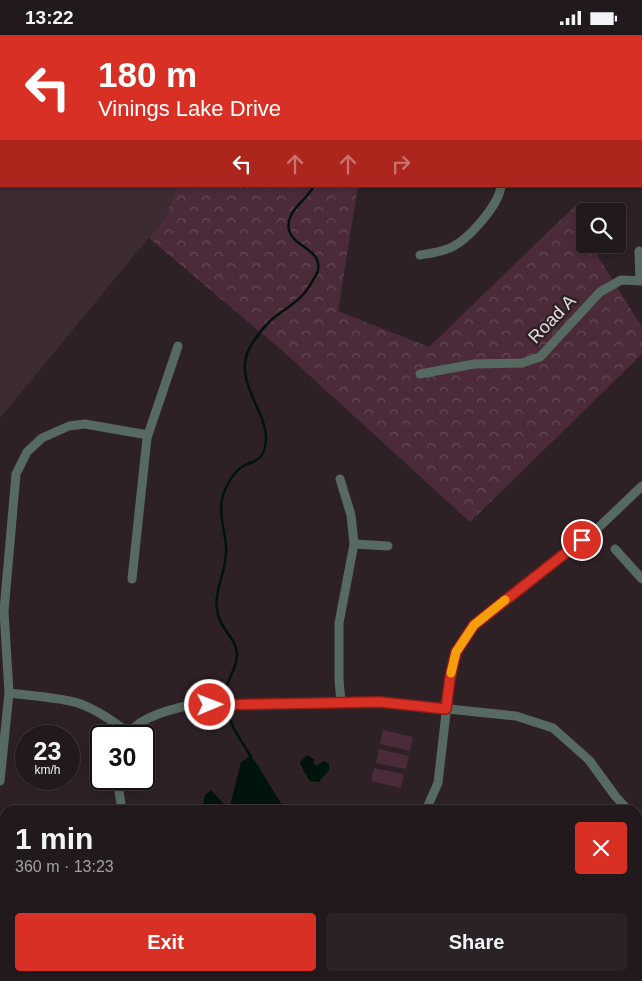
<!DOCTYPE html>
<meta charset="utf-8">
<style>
:root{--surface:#22191c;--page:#2a2225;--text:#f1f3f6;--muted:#a2a0a3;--line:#3f383b;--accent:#d93025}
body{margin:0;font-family:Helvetica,sans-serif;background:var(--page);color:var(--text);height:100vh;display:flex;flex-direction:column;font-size:19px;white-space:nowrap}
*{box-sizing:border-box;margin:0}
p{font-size:16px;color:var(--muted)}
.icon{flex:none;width:28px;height:28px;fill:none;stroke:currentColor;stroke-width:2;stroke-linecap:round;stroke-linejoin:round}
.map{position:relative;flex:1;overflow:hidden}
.drawer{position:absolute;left:0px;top:770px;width:642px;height:176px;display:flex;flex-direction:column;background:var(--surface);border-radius:15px 15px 0 0;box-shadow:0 2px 8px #0003,0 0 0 1px var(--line)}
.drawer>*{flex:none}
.guide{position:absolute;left:0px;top:0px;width:642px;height:152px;box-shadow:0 2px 8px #0003,0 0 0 1px var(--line);background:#d93025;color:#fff;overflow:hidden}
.fabs{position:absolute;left:576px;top:168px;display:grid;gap:10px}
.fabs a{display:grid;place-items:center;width:50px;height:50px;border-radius:5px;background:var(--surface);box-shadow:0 2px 8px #0003,0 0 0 1px var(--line);font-size:25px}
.speed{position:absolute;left:15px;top:690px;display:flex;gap:10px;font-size:25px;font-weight:700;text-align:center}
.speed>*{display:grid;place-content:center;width:65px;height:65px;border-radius:50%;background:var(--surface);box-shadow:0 2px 8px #0003,0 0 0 1px var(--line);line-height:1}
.speed small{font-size:12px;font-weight:400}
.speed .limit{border:2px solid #111;border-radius:8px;background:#fff;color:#111}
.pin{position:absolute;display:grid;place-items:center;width:42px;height:42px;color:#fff;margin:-21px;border:2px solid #fff;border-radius:50%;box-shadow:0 1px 5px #0007}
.me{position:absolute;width:55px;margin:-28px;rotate:89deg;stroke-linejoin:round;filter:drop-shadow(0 0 4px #0008)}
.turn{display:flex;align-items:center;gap:18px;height:105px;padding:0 15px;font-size:22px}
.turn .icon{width:65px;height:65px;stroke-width:2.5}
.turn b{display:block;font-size:35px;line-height:42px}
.lanes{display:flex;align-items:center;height:48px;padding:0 15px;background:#0003;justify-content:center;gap:25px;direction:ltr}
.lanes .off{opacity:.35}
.round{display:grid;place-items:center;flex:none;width:52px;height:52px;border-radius:5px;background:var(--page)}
.summary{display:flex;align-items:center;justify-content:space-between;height:85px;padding:0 15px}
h1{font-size:30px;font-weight:600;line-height:38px}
.primary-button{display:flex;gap:10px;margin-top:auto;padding:10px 15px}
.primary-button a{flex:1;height:58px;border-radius:5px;background:var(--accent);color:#fff;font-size:20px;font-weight:600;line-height:58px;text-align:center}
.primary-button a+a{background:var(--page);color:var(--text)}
.status{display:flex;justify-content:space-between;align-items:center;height:35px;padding:0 25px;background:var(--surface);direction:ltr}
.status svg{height:14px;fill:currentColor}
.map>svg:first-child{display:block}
.built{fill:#3c2b33}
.grass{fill:#4b2b3a}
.forest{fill:url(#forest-crowns)}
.water{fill:#00140b}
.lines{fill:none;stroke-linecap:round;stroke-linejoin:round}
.stream{stroke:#00140b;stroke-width:2.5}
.street{stroke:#576a61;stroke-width:9}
.route-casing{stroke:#8d1f18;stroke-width:12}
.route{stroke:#d93025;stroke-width:9}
.slow{stroke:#f59e0b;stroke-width:9}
.labels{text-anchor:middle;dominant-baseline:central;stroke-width:5;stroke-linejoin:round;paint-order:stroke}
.street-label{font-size:18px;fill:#e5dcdf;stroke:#2d2126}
</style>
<div class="status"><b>13:22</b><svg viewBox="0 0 49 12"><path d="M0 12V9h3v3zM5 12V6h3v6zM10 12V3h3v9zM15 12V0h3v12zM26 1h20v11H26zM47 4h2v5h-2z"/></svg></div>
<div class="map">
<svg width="642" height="946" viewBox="0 0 642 946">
<defs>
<pattern id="forest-crowns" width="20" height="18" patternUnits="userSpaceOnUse" patternTransform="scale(1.25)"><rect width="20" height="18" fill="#4b2b3a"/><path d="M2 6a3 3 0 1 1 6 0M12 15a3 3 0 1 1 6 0" fill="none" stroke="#654956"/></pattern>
</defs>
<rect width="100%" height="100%" fill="#2d2126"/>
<path class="built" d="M0,0h239l-238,1v150h177l-13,32 -165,200z"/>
<path class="grass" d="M383,695l30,7 -3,14 -30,-7z
M379,714l30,7 -3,13 -30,-6z
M374,733l30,6 -3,14 -30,-7z"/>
<path class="forest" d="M178,151h180l-20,125 91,36 147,-142 9,23v16h7l3,8 47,75v27l-172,168 -185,-169 -136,-115 16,-20z"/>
<path class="water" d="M307,720l8,5 -2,2 3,4 8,-5 5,3v6l-10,12 -9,-1c-2,-3 -10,-16 -10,-19z
M249,722h2l6,7 28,46h-83l3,-15 6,-5 14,15 5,1 11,-44z
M234,941h107l5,5h-113z"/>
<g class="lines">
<path class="stream" d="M330,1v-1
M226,662c-2,-16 12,-28 11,-43 0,-15 -18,-26 -20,-44 -3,-22 11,-41 9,-63 -1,-17 -8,-34 -3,-52 4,-11 11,-24 22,-30 3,-2 7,-2 10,-4 8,-4 11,-14 11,-23 0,-27 -31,-56 -18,-87 5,-10 14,-22 22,-30 17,-15 32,-19 43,-41 2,-3 5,-7 5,-10 4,-21 -25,-23 -29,-40 -4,-19 17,-29 25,-44
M229,682l5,12 17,28"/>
<path class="street" d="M467,1h16
M516,1v-1
M639,216l1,29
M420,220c11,-2 24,-3 34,-9 16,-9 45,-41 47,-60
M420,339l54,-10 48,-1 18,-6 60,-65 21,-12 21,1
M340,444l11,36 3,29 -15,79v57l2,22
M354,509l34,2
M615,514l27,30
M132,544l15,-141 31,-92
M9,658c23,3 47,4 69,10 18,6 36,19 51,30
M127,701c11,-19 44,-27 64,-31l190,-3 135,14 37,12 36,32 27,37 12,13
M117,744l5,31
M0,746l9,-88 -5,-82 12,-137 11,-22 15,-14 27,-12 16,-2 63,11
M426,775l12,-27 12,-105 6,-26 18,-27 123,-96 45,-43
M638,784l4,5
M445,941l4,5"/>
</g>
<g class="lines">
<defs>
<path id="route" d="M210,670l170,-3 66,7 4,-31 6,-26 18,-27 108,-85"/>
</defs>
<use href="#route" class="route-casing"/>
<use href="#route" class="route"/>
<path class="slow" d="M451,638l5,-21 18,-27 31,-25"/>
</g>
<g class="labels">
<g class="street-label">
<text transform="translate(552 284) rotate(-46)">Road A</text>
</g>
</g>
</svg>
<div class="fabs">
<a><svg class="icon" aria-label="search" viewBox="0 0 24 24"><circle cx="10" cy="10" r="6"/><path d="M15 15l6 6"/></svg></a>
</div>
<div class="speed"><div>23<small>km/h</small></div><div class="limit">30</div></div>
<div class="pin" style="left:582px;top:505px;background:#d93025"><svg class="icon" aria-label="arrive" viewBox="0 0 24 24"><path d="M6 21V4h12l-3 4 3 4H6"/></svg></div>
<svg class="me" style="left:210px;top:670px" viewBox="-20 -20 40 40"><circle r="17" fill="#d93025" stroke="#fff" stroke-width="3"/><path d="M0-11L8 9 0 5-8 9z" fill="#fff"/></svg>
<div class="guide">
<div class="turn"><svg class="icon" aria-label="left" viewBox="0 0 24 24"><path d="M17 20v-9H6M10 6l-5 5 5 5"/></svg><div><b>180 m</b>Vinings Lake Drive</div></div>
<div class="lanes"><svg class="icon" aria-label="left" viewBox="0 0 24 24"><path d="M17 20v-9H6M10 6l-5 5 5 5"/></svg><svg class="icon off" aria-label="ahead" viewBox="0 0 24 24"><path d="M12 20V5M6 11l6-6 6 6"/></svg><svg class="icon off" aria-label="ahead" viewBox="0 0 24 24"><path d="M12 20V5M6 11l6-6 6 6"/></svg><svg class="icon off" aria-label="right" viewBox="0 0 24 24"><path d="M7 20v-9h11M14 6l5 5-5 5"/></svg></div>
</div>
<section class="drawer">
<div class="summary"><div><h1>1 min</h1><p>360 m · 13:23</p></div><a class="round" style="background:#d93025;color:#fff"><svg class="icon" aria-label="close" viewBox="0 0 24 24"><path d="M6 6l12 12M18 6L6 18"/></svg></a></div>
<div class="primary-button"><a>Exit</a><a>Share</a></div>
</section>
</div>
